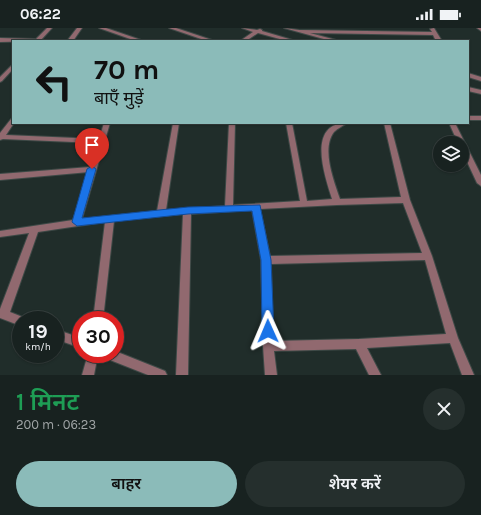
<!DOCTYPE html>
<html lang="hi">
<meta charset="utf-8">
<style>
:root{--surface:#182220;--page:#252f2d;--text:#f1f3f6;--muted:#9fa4a5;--line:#363f3e;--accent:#8bbbb9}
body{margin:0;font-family:Karla,"Noto Sans Devanagari",sans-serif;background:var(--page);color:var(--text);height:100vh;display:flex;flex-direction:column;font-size:15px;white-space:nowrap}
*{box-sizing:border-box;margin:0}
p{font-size:13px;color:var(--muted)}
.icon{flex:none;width:22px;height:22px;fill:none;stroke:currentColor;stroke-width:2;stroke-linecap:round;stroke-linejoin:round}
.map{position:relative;height:347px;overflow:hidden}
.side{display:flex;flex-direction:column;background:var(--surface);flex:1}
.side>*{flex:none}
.guide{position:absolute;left:12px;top:12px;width:457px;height:84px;border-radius:0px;box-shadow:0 1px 3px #0004,0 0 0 1px var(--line);background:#8bbbb9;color:#111;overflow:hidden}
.fabs{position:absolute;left:433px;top:108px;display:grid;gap:8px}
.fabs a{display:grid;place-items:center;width:36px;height:36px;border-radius:50%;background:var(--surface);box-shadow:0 1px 3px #0004,0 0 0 1px var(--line);font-size:20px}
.speed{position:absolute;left:12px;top:283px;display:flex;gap:8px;font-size:20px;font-weight:700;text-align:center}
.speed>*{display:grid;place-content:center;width:52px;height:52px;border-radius:50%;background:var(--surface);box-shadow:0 1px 3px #0004,0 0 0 1px var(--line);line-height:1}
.speed small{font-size:10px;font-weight:400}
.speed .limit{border:6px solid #d22;background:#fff;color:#111}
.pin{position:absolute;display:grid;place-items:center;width:34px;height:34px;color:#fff;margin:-41px -17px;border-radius:50% 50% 50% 0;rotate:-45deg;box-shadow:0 0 4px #0007}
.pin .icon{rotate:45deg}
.me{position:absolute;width:44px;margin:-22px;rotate:359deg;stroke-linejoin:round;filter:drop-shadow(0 0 3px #0008)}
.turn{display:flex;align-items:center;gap:14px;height:84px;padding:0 16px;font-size:18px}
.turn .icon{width:52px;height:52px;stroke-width:2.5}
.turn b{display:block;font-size:28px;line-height:34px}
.round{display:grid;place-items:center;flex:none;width:42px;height:42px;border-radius:21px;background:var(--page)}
.head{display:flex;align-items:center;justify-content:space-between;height:68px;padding:0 16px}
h1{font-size:24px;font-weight:600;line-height:30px;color:#1e9e55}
.cta{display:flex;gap:8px;margin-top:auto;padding:8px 16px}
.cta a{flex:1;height:46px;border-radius:24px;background:var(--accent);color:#111;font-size:16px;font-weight:600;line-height:46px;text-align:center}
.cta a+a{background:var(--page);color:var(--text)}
.status{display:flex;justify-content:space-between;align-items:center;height:28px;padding:0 20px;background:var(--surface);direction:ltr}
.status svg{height:11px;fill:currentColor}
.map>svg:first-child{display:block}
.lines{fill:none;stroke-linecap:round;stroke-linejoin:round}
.minor-casing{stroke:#3d4946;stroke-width:2}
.minor{fill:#91696f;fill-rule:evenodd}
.route{fill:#1a73e8;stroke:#114b97}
</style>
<div class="status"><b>06:22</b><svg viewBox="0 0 49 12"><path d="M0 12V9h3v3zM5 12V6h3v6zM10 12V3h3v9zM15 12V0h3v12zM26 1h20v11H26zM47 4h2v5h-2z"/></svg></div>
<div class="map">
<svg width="481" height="347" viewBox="0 0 481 347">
<rect width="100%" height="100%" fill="#202d2a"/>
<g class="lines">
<defs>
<path id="minor" d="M47,0h5l-12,13 -40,1v-4l36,1z
M77,0h5l-9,13h-6z
M99,0h7l38,13h-8z
M169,0h7l39,13h-8z
M242,0l15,2 3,-1 2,1v1l34,10h-9l-29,-8 -12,8h-6l13,-9z
M284,0l15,2 133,2 -2,-3 4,-1 8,13h-6l-3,-6 -123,-2 30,8h-9z
M477,0h4v3z
M13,36v5l-11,12 -2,1v-5z
M468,45l13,4v4l-13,-4z
M468,59l13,3v4l-13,-3z
M468,88h13v4h-13z
M13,90v5h1l-8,12 93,4 5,-16h6l-28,96 75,-8 16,-88h6l-13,87 59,-4 4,-83h6l-2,82 67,-4 -14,-78h6l15,78 25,-2c-7,-22 -26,-76 15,-76 -4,3 -9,5 -13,9 -13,17 0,49 6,67l61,-2 -17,-74h6l20,77 22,56 26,82 16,37h-12l-12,-32 -83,5 14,27h-12l-13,-26 -82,2 3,24h-12l-2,-29 -2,-86 -9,-50 -61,4 -3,161h-12l7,-161 -69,7 -11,99h-10l12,-98 -67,10 -28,80 15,6 1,2h-5v6l-21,-8v-9l29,-76 -29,4v-6l73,-11 16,-48 -89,8v-6l90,-7 7,-24 -94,-4 -3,1v-7l11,-14zM403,175l19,50 -152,3 -10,-47 77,-4zM425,232l21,74 -87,5 -86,2 -2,-77z
M449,95h6l26,52v11l-4,-3 -15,-32v-8h-4z
M55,301l26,9v10l-26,-9z
M115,323l50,20 2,4h-19l-43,-17 -1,-4h11z
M88,326h10l-4,21h-12z"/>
</defs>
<use href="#minor" class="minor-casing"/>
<use href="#minor" class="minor"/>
</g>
<path class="route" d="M92,138l4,3 -14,49 106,-11 72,-2 11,55 3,71 -2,4 -4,2 -4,-2 -2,-4 -1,-71 -9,-49 -64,3 -111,12 -5,-4 15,-53z"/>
</svg>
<div class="fabs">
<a><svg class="icon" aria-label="layers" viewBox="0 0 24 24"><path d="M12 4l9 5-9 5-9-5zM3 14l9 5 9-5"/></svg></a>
</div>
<div class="speed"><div>19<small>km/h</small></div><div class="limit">30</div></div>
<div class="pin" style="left:92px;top:141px;background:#d93025"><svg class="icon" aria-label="arrive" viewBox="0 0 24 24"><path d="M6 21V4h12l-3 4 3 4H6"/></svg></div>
<svg class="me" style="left:268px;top:303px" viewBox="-20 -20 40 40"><path d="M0-17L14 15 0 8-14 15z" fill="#1a73e8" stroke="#fff" stroke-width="4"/></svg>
<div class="guide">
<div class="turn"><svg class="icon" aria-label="left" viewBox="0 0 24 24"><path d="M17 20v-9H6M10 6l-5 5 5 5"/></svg><div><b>70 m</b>बाएँ मुड़ें</div></div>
</div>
</div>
<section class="side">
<div class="head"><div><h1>1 मिनट</h1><p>200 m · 06:23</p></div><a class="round"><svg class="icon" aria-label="close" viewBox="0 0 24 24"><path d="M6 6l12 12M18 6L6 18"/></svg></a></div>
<div class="cta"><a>बाहर</a><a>शेयर करें</a></div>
</section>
